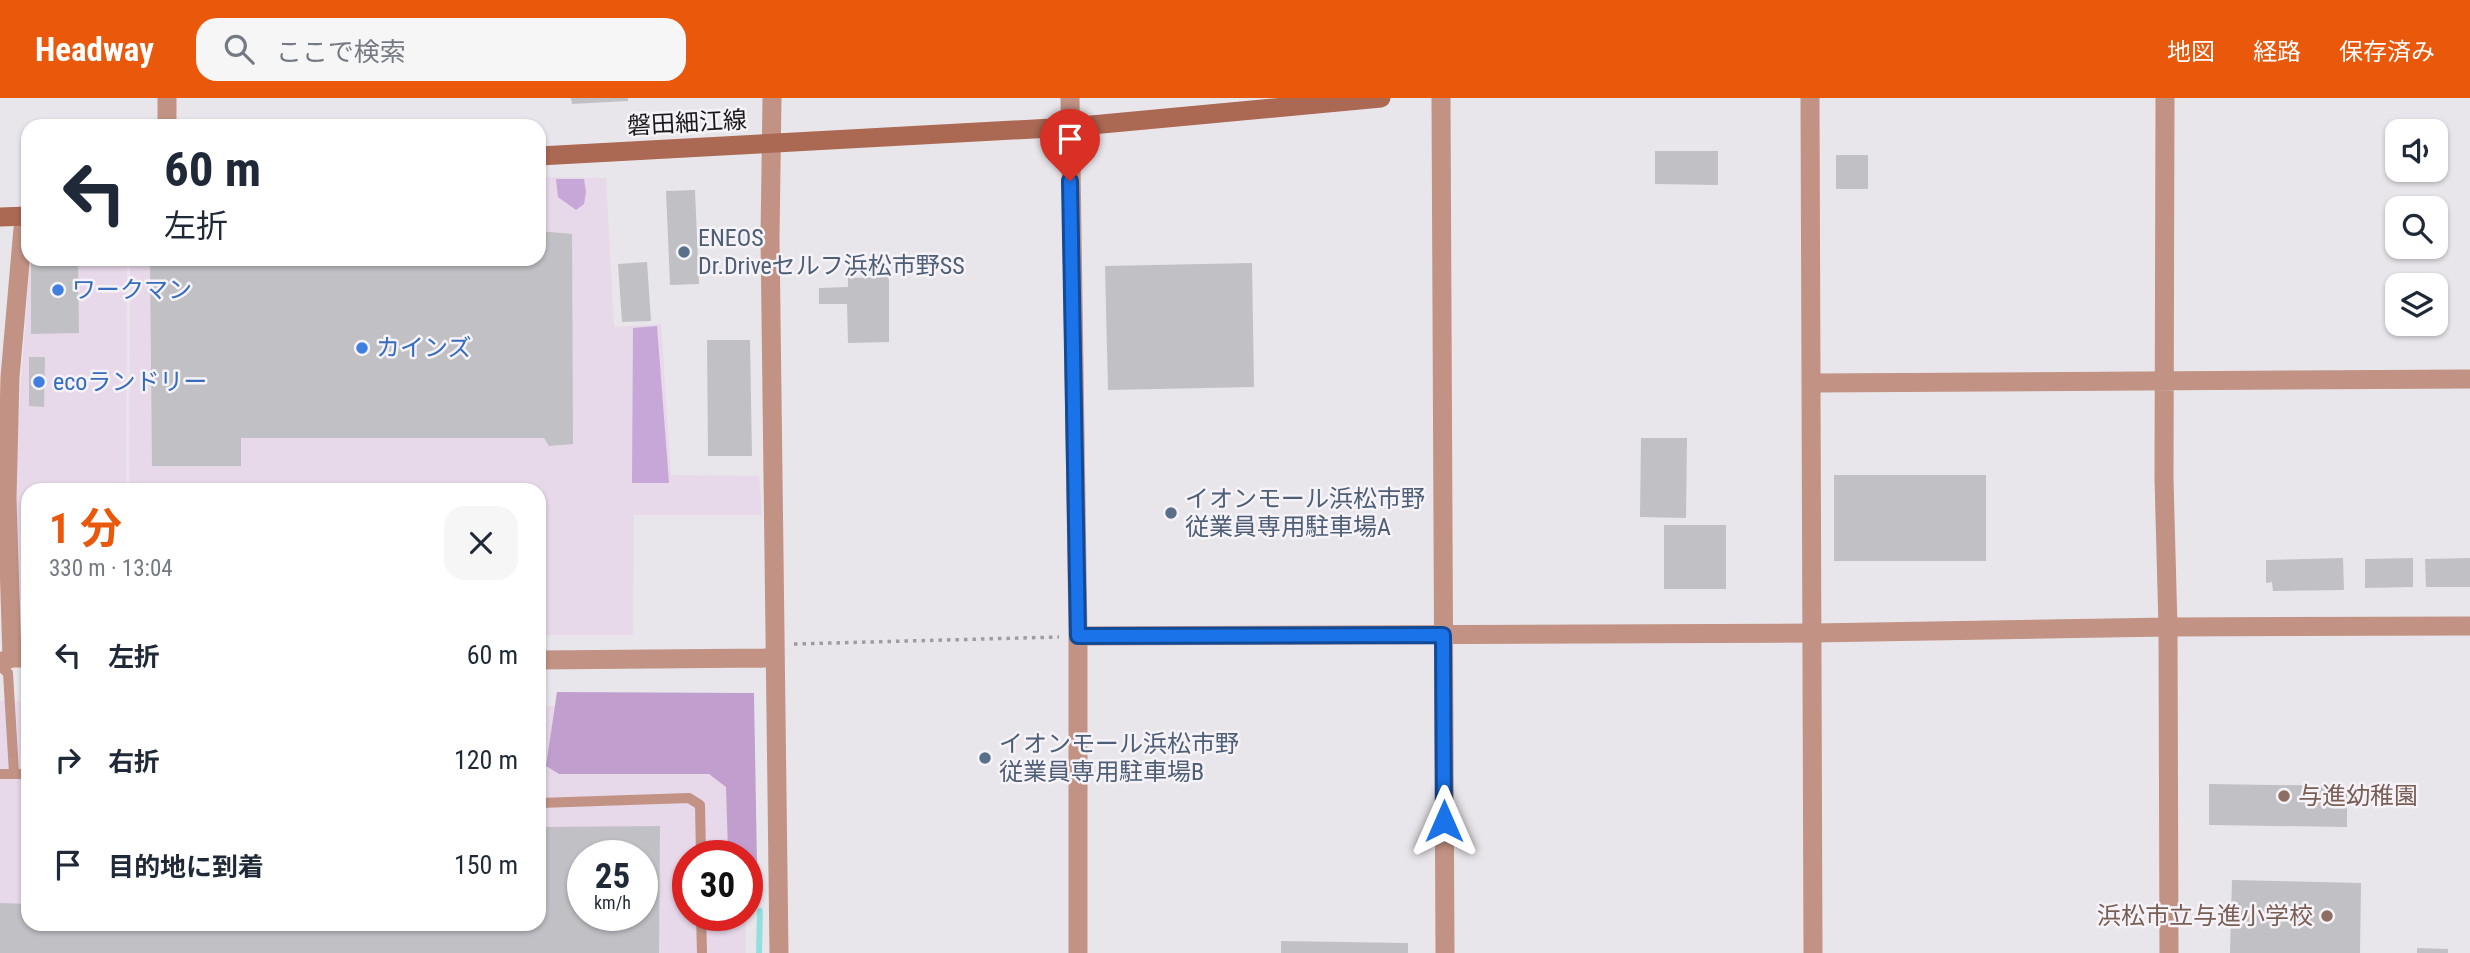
<!DOCTYPE html>
<html lang="ja">
<meta charset="utf-8">
<style>
:root{--surface:#fff;--page:#f6f6f7;--text:#1f2937;--muted:#747a83;--accent:#ea580c}
body{margin:0;font-family:"Roboto Condensed","Noto Sans JP",sans-serif;background:var(--page);color:var(--text);height:100vh;display:flex;flex-direction:column;font-size:26px;white-space:nowrap}
*{box-sizing:border-box;margin:0}
p{font-size:23px;color:var(--muted)}
.icon{flex:none;width:38px;height:38px;fill:none;stroke:currentColor;stroke-width:2;stroke-linecap:round;stroke-linejoin:round}
.map{position:relative;flex:1;overflow:hidden}
.panel{position:absolute;left:21px;top:385px;width:525px;height:448px;display:flex;flex-direction:column;background:var(--surface);border-radius:21px;box-shadow:0 2px 5px #0004}
.panel>*{flex:none}
.banner{position:absolute;left:21px;top:21px;width:525px;height:147px;border-radius:21px;box-shadow:0 2px 5px #0004;background:#fff;color:var(--text);overflow:hidden}
.controls{position:absolute;left:2385px;top:21px;display:grid;gap:14px}
.controls a{display:grid;place-items:center;width:63px;height:63px;border-radius:14px;background:var(--surface);box-shadow:0 2px 5px #0004;font-size:35px}
.speed{position:absolute;left:567px;top:742px;display:flex;gap:14px;font-size:35px;font-weight:700;text-align:center}
.speed>*{display:grid;place-content:center;width:91px;height:91px;border-radius:50%;background:var(--surface);box-shadow:0 2px 5px #0004;line-height:1}
.speed small{font-size:18px;font-weight:400}
.speed .limit{border:10px solid #d22;background:#fff;color:#111}
.pin{position:absolute;display:grid;place-items:center;width:60px;height:60px;color:#fff;margin:-72px -30px;border-radius:50% 50% 50% 0;rotate:-45deg;box-shadow:0 0 7px #0007}
.pin .icon{rotate:45deg}
.me{position:absolute;width:77px;margin:-38px;rotate:0deg;stroke-linejoin:round;filter:drop-shadow(0 0 5px #0008)}
.turn{display:flex;align-items:center;gap:24px;height:147px;padding:0 28px;font-size:32px}
.turn .icon{width:91px;height:91px;stroke-width:2.5}
.turn b{display:block;font-size:49px;line-height:60px}
.round{display:grid;place-items:center;flex:none;width:74px;height:74px;border-radius:21px;background:var(--page)}
.overview{display:flex;align-items:center;justify-content:space-between;height:119px;padding:0 28px}
h1{font-size:42px;font-weight:700;line-height:52px;color:var(--accent)}
ul{padding:0;list-style:none}
li{display:flex;align-items:center;gap:21px;height:105px;padding:0 28px}
li div{flex:1}
li b{display:block;font-size:26px}
li em{font-style:normal}
header{display:flex;align-items:center;gap:42px;box-sizing:border-box;height:98px;padding:0 35px;background:var(--accent);color:#fff}
header strong{font-size:33px}
nav{display:flex;gap:38px;margin-inline-start:auto;font-size:24px}
.search{width:490px;height:63px;background:var(--page);display:flex;align-items:center;gap:18px;box-sizing:border-box;padding:0 24px;border-radius:21px;color:var(--muted);font-size:26px}
.map>svg:first-child{display:block}
.commercial{fill:#e7d8ea;fill-rule:evenodd}
.green{fill:#c7a7d7}
.forest{fill:#c09fcf}
.lines{fill:none;stroke-linecap:round;stroke-linejoin:round}
.stream{stroke:#91dfdf;stroke-width:6}
.building{fill:#c1c0c5;fill-rule:evenodd}
.path{stroke:#9e9c9f;stroke-width:3.5;stroke-dasharray:3.5 5;stroke-linecap:butt}
.service{stroke:#c29284;stroke-width:10}
.minor{stroke:#c29284;stroke-width:19}
.tertiary{stroke:#c29284;stroke-width:19}
.secondary{stroke:#ab6853;stroke-width:19}
.route-casing{stroke:#114b97;stroke-width:18}
.route{stroke:#1a73e8;stroke-width:12}
.service-dot{fill:#5c6f8a;stroke:#f6f3f8;stroke-width:2.5}
.shop-dot{fill:#3f7fe0;stroke:#f6f3f8;stroke-width:2.5}
.education-dot{fill:#8d6e63;stroke:#f6f3f8;stroke-width:2.5}
.labels{text-anchor:middle;dominant-baseline:central;stroke-width:5;stroke-linejoin:round;paint-order:stroke}
.street-label{font-size:24px;fill:#1a191a;stroke:#f6f3f8}
.service-label{font-size:24px;fill:#4e5e75;stroke:#f6f3f8;text-anchor:start}
.shop-label{font-size:24px;fill:#366cbe;stroke:#f6f3f8;text-anchor:start}
.education-label{font-size:24px;fill:#785e54;stroke:#f6f3f8;text-anchor:start}
</style>
<header>
<strong>Headway</strong>
<div class="search"><svg class="icon" aria-label="search" viewBox="0 0 24 24"><circle cx="10" cy="10" r="6"/><path d="M15 15l6 6"/></svg>ここで検索</div>
<nav><a>地図</a><a>経路</a><a>保存済み</a></nav>
</header>
<div class="map">
<svg width="2470" height="855" viewBox="0 0 2470 855">
<rect width="100%" height="100%" fill="#e9e6eb"/>
<path class="commercial" d="M539,79l67,1 8,149 47,-3 10,151 88,1 3,39h-128l-1,120h-94v-145h-410l1,-231h409z
M30,161h97l-1,231h-98v143l-6,-7 -7,-122 2,-65z
M0,603l28,1v222h511v-218l204,-1 2,151h-57v59h58v38h-746zM583,758h59v59h-59z"/>
<path class="green" d="M556,81h28l2,13 -2,12 -8,6 -18,-13z
M657,228l12,157h-37l1,-155z"/>
<path class="forest" d="M557,594l197,1 3,172 -3,6 -7,-2v-13h-14l-5,-5 -2,-64 -17,-13h-150l-13,-8z"/>
<g class="lines">
<path class="stream" d="M759,855l1,-42"/>
</g>
<path class="building" d="M571,0h57v3l-56,3z
M1655,53h63v34l-63,-1z
M1836,57h32v34h-32z
M695,92l4,94 -29,1 -4,-94z
M539,133l33,3 1,210 -24,2 -5,-8h-303v28h-89l-2,-207h389z
M31,161h47l1,74 -48,1z
M647,164l4,59 -29,1 -4,-58z
M1252,165l2,124 -146,3 -3,-124z
M889,179v65l-41,1 -1,-39h-28v-16l29,-1v-9z
M707,242h43l2,116h-44z
M29,259h16l-1,50 -15,-1z
M1641,340h46l-1,80 -46,-1z
M1834,377h152v86h-152z
M1664,427h62v64h-62z
M25,433h3v67h-4z
M2343,460l1,32 -71,1 -1,-9 -6,1v-23z
M2413,460v29l-48,1v-29z
M2470,460v29h-44l-1,-28z
M2209,686l138,2v41l-138,-2z
M660,728l-1,127h-659v-50l28,1v20h511v-97zM583,758h59v59h-59z
M2232,782l129,3 -1,70h-130z
M1281,843l127,2v10h-127z
M2417,850l31,1v4h-31z"/>
<g class="lines">
<path class="path" d="M794,546l265,-7"/>
<path class="service" d="M0,568l8,7 6,100
M0,676h28
M539,705l150,-5 11,7 1,51
M701,817l1,38"/>
<path class="minor" d="M167,0v28
M1070,0l8,538v317
M1441,0l4,855
M2165,0l-1,381 4,148 1,326
M1812,285l658,-4
M1078,538l736,-3 354,-6 302,-1
M12,560l-5,-160 3,-121 14,-160"/>
<path class="tertiary" d="M772,0l-2,139 9,716
M1810,0l3,855
M539,562l236,-2
M0,564l12,-4h16"/>
<path class="secondary" d="M539,58l531,-29 311,-29
M0,119l28,-1"/>
</g>
<g class="lines">
<defs>
<path id="route" d="M1070,83l8,455 365,-1 1,186"/>
</defs>
<use href="#route" class="route-casing"/>
<use href="#route" class="route"/>
</g>
<g class="service-dot">
<circle cx="684" cy="154" r="7"/>
<circle cx="1171" cy="415" r="7"/>
<circle cx="985" cy="660" r="7"/>
</g>
<g class="shop-dot">
<circle cx="58" cy="192" r="7"/>
<circle cx="362" cy="250" r="7"/>
<circle cx="39" cy="284" r="7"/>
</g>
<g class="education-dot">
<circle cx="2284" cy="698" r="7"/>
<circle cx="2327" cy="818" r="7"/>
</g>
<g class="labels">
<g class="street-label">
<text transform="translate(687 25) rotate(-3)">磐田細江線</text>
</g>
<g class="service-label">
<text x="698" y="140">ENEOS<tspan x="698" dy="28">Dr.Driveセルフ浜松市野SS</tspan></text>
<text x="1185" y="401">イオンモール浜松市野<tspan x="1185" dy="28">従業員専用駐車場A</tspan></text>
<text x="999" y="646">イオンモール浜松市野<tspan x="999" dy="28">従業員専用駐車場B</tspan></text>
</g>
<g class="shop-label">
<text x="72" y="192">ワークマン</text>
<text x="376" y="250">カインズ</text>
<text x="53" y="284">ecoランドリー</text>
</g>
<g class="education-label">
<text x="2298" y="698">与進幼稚園</text>
<text x="2313" y="818" text-anchor="end">浜松市立与進小学校</text>
</g>
</g>
</svg>
<div class="controls">
<a><svg class="icon" aria-label="sound" viewBox="0 0 24 24"><path d="M4 9h4l5-4v14l-5-4H4zM17 9q2 3 0 6"/></svg></a>
<a><svg class="icon" aria-label="search" viewBox="0 0 24 24"><circle cx="10" cy="10" r="6"/><path d="M15 15l6 6"/></svg></a>
<a><svg class="icon" aria-label="layers" viewBox="0 0 24 24"><path d="M12 4l9 5-9 5-9-5zM3 14l9 5 9-5"/></svg></a>
</div>
<div class="speed"><div>25<small>km/h</small></div><div class="limit">30</div></div>
<div class="pin" style="left:1070px;top:83px;background:#d93025"><svg class="icon" aria-label="arrive" viewBox="0 0 24 24"><path d="M6 21V4h12l-3 4 3 4H6"/></svg></div>
<svg class="me" style="left:1444px;top:723px" viewBox="-20 -20 40 40"><path d="M0-17L14 15 0 8-14 15z" fill="#1a73e8" stroke="#fff" stroke-width="4"/></svg>
<div class="banner">
<div class="turn"><svg class="icon" aria-label="left" viewBox="0 0 24 24"><path d="M17 20v-9H6M10 6l-5 5 5 5"/></svg><div><b>60 m</b>左折</div></div>
</div>
<section class="panel">
<div class="overview"><div><h1>1 分</h1><p>330 m · 13:04</p></div><a class="round"><svg class="icon" aria-label="close" viewBox="0 0 24 24"><path d="M6 6l12 12M18 6L6 18"/></svg></a></div>
<ul>
<li><svg class="icon" aria-label="left" viewBox="0 0 24 24"><path d="M17 20v-9H6M10 6l-5 5 5 5"/></svg><div><b>左折</b></div><em>60 m</em></li>
<li><svg class="icon" aria-label="right" viewBox="0 0 24 24"><path d="M7 20v-9h11M14 6l5 5-5 5"/></svg><div><b>右折</b></div><em>120 m</em></li>
<li><svg class="icon" aria-label="arrive" viewBox="0 0 24 24"><path d="M6 21V4h12l-3 4 3 4H6"/></svg><div><b>目的地に到着</b></div><em>150 m</em></li>
</ul>
</section>
</div>
